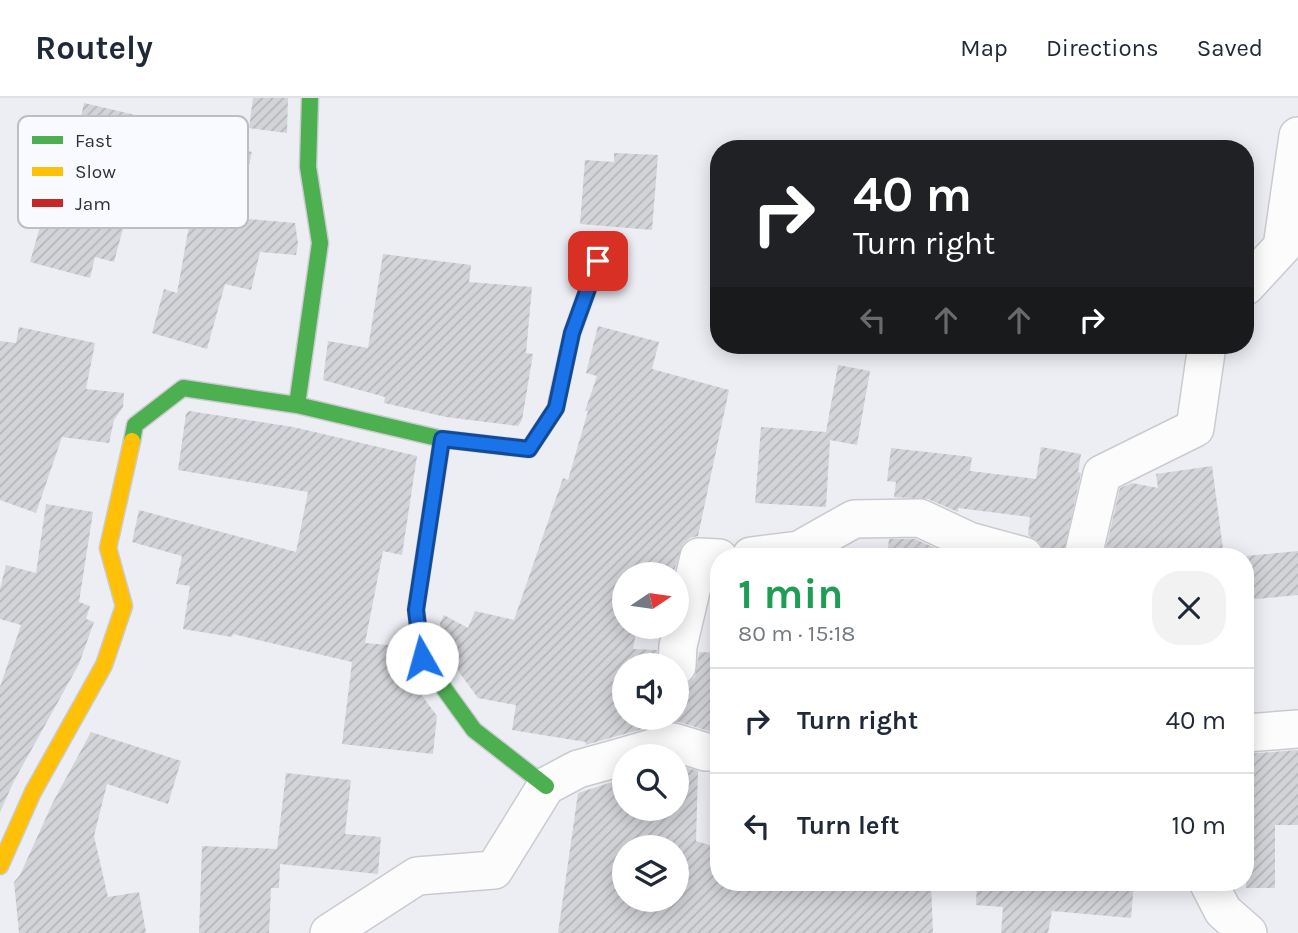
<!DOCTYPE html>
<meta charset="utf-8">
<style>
:root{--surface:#fff;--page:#f2f2f3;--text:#1f2937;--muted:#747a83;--line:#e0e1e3}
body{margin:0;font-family:Karla,sans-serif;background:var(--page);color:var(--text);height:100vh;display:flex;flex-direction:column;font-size:26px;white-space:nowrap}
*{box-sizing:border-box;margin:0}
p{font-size:23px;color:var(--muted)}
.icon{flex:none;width:38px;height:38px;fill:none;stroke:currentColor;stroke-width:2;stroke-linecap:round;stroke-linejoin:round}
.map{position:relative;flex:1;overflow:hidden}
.sheet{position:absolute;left:710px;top:450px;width:544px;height:343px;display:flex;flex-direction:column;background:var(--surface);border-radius:28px;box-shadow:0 4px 18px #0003}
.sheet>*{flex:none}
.hud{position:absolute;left:710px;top:42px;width:544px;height:214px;border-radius:28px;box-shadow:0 4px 18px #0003;background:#202124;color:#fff;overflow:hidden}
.needle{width:46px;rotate:77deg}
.tools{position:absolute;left:612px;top:464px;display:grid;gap:14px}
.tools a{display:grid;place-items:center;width:77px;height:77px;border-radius:50%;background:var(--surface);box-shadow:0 4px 18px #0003;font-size:35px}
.pin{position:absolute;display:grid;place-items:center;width:60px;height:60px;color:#fff;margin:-30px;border-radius:14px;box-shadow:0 4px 10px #0006}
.me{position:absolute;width:77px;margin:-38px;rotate:353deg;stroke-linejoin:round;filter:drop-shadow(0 0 5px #0008)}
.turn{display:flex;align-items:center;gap:24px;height:147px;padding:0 28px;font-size:32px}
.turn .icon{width:91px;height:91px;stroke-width:2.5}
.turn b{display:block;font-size:49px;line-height:60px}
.lanes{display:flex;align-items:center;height:66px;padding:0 28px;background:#0003;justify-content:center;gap:35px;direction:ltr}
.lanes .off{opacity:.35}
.round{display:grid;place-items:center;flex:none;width:74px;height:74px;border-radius:28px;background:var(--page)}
.headline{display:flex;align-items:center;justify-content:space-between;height:119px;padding:0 28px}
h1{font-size:42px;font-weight:700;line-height:52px;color:#1e9e55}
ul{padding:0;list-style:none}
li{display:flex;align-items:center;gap:21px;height:105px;padding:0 28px;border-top:2px solid var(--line)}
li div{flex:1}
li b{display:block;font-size:26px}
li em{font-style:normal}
header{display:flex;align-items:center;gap:42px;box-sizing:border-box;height:98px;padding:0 35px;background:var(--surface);border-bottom:2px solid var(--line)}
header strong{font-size:33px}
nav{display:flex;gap:38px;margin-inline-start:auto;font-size:24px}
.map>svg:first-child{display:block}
.building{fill:url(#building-hatch);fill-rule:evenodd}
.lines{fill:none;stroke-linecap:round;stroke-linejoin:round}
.street-casing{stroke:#cacbcf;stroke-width:40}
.fast-casing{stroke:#cacbcf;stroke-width:19}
.slow-casing{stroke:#cacbcf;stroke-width:19}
.jam-casing{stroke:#cacbcf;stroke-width:19}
.street{stroke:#fcfcfd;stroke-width:37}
.fast{stroke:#4caf50;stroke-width:16}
.slow{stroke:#ffc107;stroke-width:16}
.jam{stroke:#c62828;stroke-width:16}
.route-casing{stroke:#114b97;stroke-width:18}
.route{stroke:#1a73e8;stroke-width:12}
.key{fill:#f9faff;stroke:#bdbec2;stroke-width:2}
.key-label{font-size:19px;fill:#303135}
</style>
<header>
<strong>Routely</strong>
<nav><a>Map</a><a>Directions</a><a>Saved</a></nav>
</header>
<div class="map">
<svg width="1298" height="835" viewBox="0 0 1298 835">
<defs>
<pattern id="building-hatch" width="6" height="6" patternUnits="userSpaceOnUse" patternTransform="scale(1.75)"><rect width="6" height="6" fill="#d2d4d8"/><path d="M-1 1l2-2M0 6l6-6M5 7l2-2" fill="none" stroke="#b5b6ba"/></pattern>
</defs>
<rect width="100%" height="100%" fill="#eceef4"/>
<path class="building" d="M253,0h35l-1,35 -38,-5z
M84,5l73,17 -3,10 98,22 -15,66 58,5 3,20 -2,12 -36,-3 -9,38 -26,-6 -18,65 -55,-16 12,-44 13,4 15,-84 -60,-14 -18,67 -19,-5 -5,21 -60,-16 20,-71 14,4z
M614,55l44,2 -6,75 -72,-6 5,-64 29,2z
M383,156l88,11 -2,17 63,5 -6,66 7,1 -11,66 -4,6 -72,-9 -62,-14 1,-6 -62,-17 5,-39 40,7z
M598,228l61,16 -7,27 77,21 -31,146 -8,2 -7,6 -10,30h-48v52h12l-4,23 24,1 -1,15h-31v53h52v-31l10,-3 8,-7 4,-25 20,1v78h-10l-30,-9h-11l-83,23 1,-3 -74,-12 4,-25 -38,-7 -35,-48 -3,-27 4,-8 24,13 7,-17 39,9 49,-142 5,2 20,-69h-3l12,-35 -11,-3z
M19,229l76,16 -9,46 38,4 -1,14 -9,13 -5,23 -47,-6 -26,76 -36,-13v-159l16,2z
M838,267l32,6 -13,74 -27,-5 -4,67 -71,-4 6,-76 65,5z
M189,313l104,16 124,29 -15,99 -19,-4 -18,92 34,3 5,25 33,45 -4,38 -91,-10 10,-82 -119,-28 -1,3 -49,-8 7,-43 -14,-2 6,-28 -50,-14 7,-32 157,42 12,-60 -130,-22 8,-56z
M1041,349l40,7 -3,18 3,1 -18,83h-19v-6l-5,-8 -11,-7 2,-18 -72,-9v4l-30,-13 -34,-2 2,-15 -9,-1 4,-33 81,9 -2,14 66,8z
M1212,368l12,90h-120l16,-68 12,-5 26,5 -2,-14z
M46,406l47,8 -14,90 11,4 -4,13 8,3 -15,42 -65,117 -14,31v-125l21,-62 -21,-6v-30l6,-24 30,8z
M889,441h26l38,17h-66z
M1298,453v44l-52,5v-44z
M91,634l90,29 -13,43 -61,-20 -13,52 14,61 31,-5 7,41h-127l-5,-51 6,-7 33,-73z
M1298,652v75h-23v63h-29v-134z
M677,667l21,6 -2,70 23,7v34h212l2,51h-375l20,-140 47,-15v30h52zM625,749h52v53h-52z
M286,675l65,7 -6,54 36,3 -3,37 -98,-10 -1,24h-8l-2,45h-70l3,-87 75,3z
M977,784h157l-3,36 -79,-7 -4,22h-47l2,-26 -27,-2z"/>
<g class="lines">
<defs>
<path id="street" d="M1246,188l36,-39 16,-111
M751,458l48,-6 55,-31 66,-1 49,23 55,15
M1083,458l19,-82 93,-46 12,-83
M677,568l1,-20 21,-89 20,1
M1246,635l52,-4
M625,658l48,-14 33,10h13
M1208,784l15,29 25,22
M329,835l88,-57 77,-6 52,-84 32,-17 47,-13"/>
<path id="fast" d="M297,307l23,-162 -12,-76 2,-69
M442,341l-26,170 6,49 52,72 72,56
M132,343l3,-16 48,-37 114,17 145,34 87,10 27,-41 1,-7"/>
<path id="slow" d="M0,768l33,-74 71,-127 20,-59 -16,-58 24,-107"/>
<path id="jam" d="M557,303l15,-68 26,-72"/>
</defs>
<use href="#street" class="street-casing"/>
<use href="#fast" class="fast-casing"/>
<use href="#slow" class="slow-casing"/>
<use href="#jam" class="jam-casing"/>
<use href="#street" class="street"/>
<use href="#fast" class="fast"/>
<use href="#slow" class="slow"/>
<use href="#jam" class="jam"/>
</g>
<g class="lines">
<defs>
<path id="route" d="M422,560l-6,-48 26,-171 87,10 27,-41 16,-75 26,-72"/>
</defs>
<use href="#route" class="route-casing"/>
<use href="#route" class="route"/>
</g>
<rect x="18" y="18" width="230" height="112" rx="10" class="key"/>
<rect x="32" y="38" width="31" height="8" fill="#4caf50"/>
<rect x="32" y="69" width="31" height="9" fill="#ffc107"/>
<rect x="32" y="101" width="31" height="8" fill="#c62828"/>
<g class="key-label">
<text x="75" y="49">Fast</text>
<text x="75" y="80">Slow</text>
<text x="75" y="112">Jam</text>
</g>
</svg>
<div class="tools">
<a><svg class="needle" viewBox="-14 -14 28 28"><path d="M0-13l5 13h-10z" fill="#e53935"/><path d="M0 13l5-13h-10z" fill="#747a83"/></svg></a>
<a><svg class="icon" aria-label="sound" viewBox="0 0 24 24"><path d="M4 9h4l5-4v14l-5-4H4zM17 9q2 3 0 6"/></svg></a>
<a><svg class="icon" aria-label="search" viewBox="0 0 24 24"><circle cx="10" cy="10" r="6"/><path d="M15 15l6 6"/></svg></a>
<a><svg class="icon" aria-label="layers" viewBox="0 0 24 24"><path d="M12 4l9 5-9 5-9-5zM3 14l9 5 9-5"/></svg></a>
</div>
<div class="pin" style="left:598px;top:163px;background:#d93025"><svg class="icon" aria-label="arrive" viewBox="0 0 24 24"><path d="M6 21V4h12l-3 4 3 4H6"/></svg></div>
<svg class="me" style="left:422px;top:560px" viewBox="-20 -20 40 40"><circle r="19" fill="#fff"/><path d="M0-13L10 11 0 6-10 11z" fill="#1a73e8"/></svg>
<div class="hud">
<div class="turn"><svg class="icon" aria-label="right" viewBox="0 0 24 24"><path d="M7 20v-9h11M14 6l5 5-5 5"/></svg><div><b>40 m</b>Turn right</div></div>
<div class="lanes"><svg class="icon off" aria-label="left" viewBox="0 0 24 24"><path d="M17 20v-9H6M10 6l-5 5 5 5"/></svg><svg class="icon off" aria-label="ahead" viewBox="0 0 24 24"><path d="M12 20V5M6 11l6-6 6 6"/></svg><svg class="icon off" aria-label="ahead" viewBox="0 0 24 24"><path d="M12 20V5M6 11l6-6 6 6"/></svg><svg class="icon" aria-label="right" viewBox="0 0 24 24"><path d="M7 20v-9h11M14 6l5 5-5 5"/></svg></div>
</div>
<section class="sheet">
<div class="headline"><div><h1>1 min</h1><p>80 m · 15:18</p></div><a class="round"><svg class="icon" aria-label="close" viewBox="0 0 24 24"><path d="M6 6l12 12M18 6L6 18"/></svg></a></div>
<ul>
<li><svg class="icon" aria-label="right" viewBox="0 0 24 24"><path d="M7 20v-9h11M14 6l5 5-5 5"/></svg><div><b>Turn right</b></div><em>40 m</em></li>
<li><svg class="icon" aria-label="left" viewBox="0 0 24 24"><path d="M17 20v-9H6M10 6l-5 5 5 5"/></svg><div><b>Turn left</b></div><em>10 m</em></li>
</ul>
</section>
</div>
